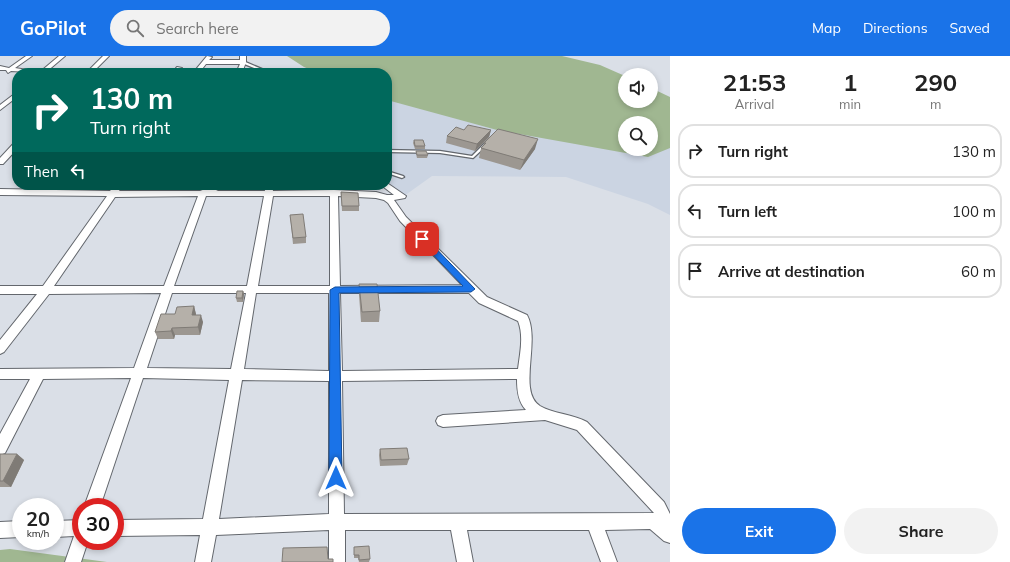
<!DOCTYPE html>
<style>
:root{--surface:#fff;--page:#f2f2f2;--text:#222;--muted:#767676;--line:#e0e0e0;--accent:#1a73e8}
body{margin:0;font-family:Mulish,sans-serif;background:var(--page);color:var(--text);height:100vh;display:flex;flex-direction:column;font-size:15px;white-space:nowrap}
*{box-sizing:border-box;margin:0}
p{font-size:13px;color:var(--muted)}
.icon{flex:none;width:22px;height:22px;fill:none;stroke:currentColor;stroke-width:2;stroke-linecap:round;stroke-linejoin:round}
.map{position:relative;flex:1;overflow:hidden}
.details{display:flex;flex-direction:column;background:var(--surface);width:340px}
.details>*{flex:none}
.hud{position:absolute;left:12px;top:12px;width:380px;height:122px;border-radius:16px;box-shadow:0 2px 6px #0003;background:#00695c;color:#fff;overflow:hidden}
.tools{position:absolute;left:618px;top:12px;display:grid;gap:8px}
.tools a{display:grid;place-items:center;width:40px;height:40px;border-radius:50%;background:var(--surface);box-shadow:0 2px 6px #0003;font-size:20px}
.speed{position:absolute;left:12px;top:442px;display:flex;gap:8px;font-size:20px;font-weight:700;text-align:center}
.speed>*{display:grid;place-content:center;width:52px;height:52px;border-radius:50%;background:var(--surface);box-shadow:0 2px 6px #0003;line-height:1}
.speed small{font-size:10px;font-weight:400}
.speed .limit{border:6px solid #d22;background:#fff;color:#111}
.pin{position:absolute;display:grid;place-items:center;width:34px;height:34px;color:#fff;margin:-17px;border-radius:8px;box-shadow:0 2px 6px #0006}
.me{position:absolute;width:44px;margin:-22px;rotate:0deg;stroke-linejoin:round;filter:drop-shadow(0 0 3px #0008)}
.turn{display:flex;align-items:center;gap:14px;height:84px;padding:0 12px;font-size:18px}
.turn .icon{width:52px;height:52px;stroke-width:2.5}
.turn b{display:block;font-size:28px;line-height:34px}
.then{display:flex;align-items:center;height:38px;padding:0 12px;background:#0003;gap:8px;font-size:15px}
.eta{display:flex;justify-content:space-evenly;align-items:center;height:68px;text-align:center}
.eta b{font-size:24px;font-weight:700;line-height:28px}
.primary-button{display:flex;gap:8px;margin-top:auto;padding:8px 12px}
.primary-button a{flex:1;height:46px;border-radius:24px;background:var(--accent);color:#fff;font-size:16px;font-weight:700;line-height:46px;text-align:center}
.primary-button a+a{background:var(--page);color:var(--text)}
ul{padding:0;list-style:none}
li{display:flex;align-items:center;gap:12px;height:54px;margin:0 8px 6px;padding:0 4px;border:2px solid var(--line);border-radius:16px}
li div{flex:1}
li b{display:block;font-size:15px}
li em{font-style:normal}
header{display:flex;align-items:center;gap:24px;box-sizing:border-box;height:56px;padding:0 20px;background:var(--accent);color:#fff}
header strong{font-size:19px}
nav{display:flex;gap:22px;margin-inline-start:auto;font-size:14px}
.search{width:280px;height:36px;background:var(--page);display:flex;align-items:center;gap:10px;box-sizing:border-box;padding:0 14px;border-radius:22px;color:var(--muted);font-size:15px}
main{display:flex;flex:1;min-height:0}
.map>svg:first-child{display:block}
.built{fill:#cbd4e2;fill-rule:evenodd}
.green{fill:#a0b791;fill-rule:evenodd}
.lines{fill:none;stroke-linecap:round;stroke-linejoin:round}
.service-casing{stroke:#63676d;stroke-width:2.5}
.minor-casing{stroke:#63676d;stroke-width:2}
.service{fill:#fff;fill-rule:evenodd}
.minor{fill:#fff;fill-rule:evenodd}
.wall{fill:#9c9791}
.shaded-wall{fill:#7f7b76}
.building{fill:#b5b0a9;stroke:#7f7b76}
.route{fill:#1a73e8;stroke:#114b97}
</style>
<header>
<strong>GoPilot</strong>
<div class="search"><svg class="icon" aria-label="search" viewBox="0 0 24 24"><circle cx="10" cy="10" r="6"/><path d="M15 15l6 6"/></svg>Search here</div>
<nav><a>Map</a><a>Directions</a><a>Saved</a></nav>
</header>
<main>
<div class="map">
<svg width="670" height="506" viewBox="0 0 670 506">
<rect width="100%" height="100%" fill="#dadfe7"/>
<path class="built" d="M459,0l166,45h45v114l-22,-11 -82,-27 -134,-1 -28,20 -17,-12v-89zM625,67h26v26h-26z"/>
<path class="green" d="M287,0h275l38,9 25,11v25h26v-13l19,9v51l-22,9 -151,-27 -110,-30v-27h-69l-14,-6zM625,67h26v26h-26z
M10,493l97,13h-107v-12z"/>
<g class="lines">
<defs>
<path id="service" d="M243,5l26,11v1h-3l-24,-10z
M485,87l3,1 -15,14 -33,-5 -53,-1v-2l53,1 32,5z
M387,115l16,5 1,1 -2,1 -15,-5z"/>
<path id="minor" d="M26,0h6l-17,12 25,4 19,-16h6l-20,17 -34,-2 -3,2 -2,-3h-6v-4l9,2z
M103,0h6l-17,17h-6z
M207,0l5,1 -3,3h31v-4h6v6l-4,11h-6l4,-9h-34l-7,9h-6z
M177,11l5,1 -4,5h-6z
M17,36v5l-17,13v-5z
M14,87h3v6l-14,15h-3v-6z
M387,127l19,13 -1,2 -11,2 12,17 81,80 40,18c14,26 -10,76 13,91 14,8 32,8 47,16l77,80 6,12v29l-6,-2 -14,-12 -45,1 12,32h-16l-12,-32h-122l6,32h-16l-6,-32h-106v32h-16v-32l-113,5 -5,27h-16l5,-27 -85,1v-16l88,-1 26,-139 -86,-2 -43,129h-16l47,-129 -88,1 -38,74 -5,2v-21l30,-55h-30v-10l134,-1 27,-75 -112,1 -45,58 -4,2v-14l37,-46h-37v-8h43l64,-90 -107,-1v-6l110,2 5,-6h8l-4,6h81l16,-6h12l-12,6h49l-1,-6h8l1,6 61,-1 42,2 11,3h7l-13,-10h6zM198,140l-34,90h-110l61,-89zM206,140h58l-17,90h-73zM273,140h57v90h-72zM338,140l38,2 8,2 4,3 12,18 62,64 -122,1zM172,237h74l-15,76 -84,-1zM256,237h73v78l-85,-2zM340,237h129l10,10 39,18c6,15 2,32 0,48l-176,2zM517,323c0,11 1,23 9,31l-83,5 -5,2 -2,4 2,4 5,2 102,-7 32,10 77,83 -310,1 -2,-133zM242,324l87,1v133l-110,5z
M81,464v21h7l-7,21h-16l9,-26 -19,1v-16z
M21,465v16l-21,1v-16z"/>
</defs>
<use href="#service" class="service-casing"/>
<use href="#minor" class="minor-casing"/>
<use href="#service" class="service"/>
<use href="#minor" class="minor"/>
</g>
<path class="wall" d="M464,74h27l-2,7 -14,14 -29,-8 1,-7z
M414,84l11,6v3h-10l-2,-6z
M484,87l51,6 -15,21 -41,-12 2,-10 2,-2z
M416,95l12,4 -1,3h-10l-1,-4z
M149,129h40l-2,5h-14l-1,-2h-22z
M325,129h8v4h-8z
M341,136l18,14v5h-17z
M290,159l16,22v6l-13,1z
M359,228l21,27 -1,11h-18l-2,-27z
M243,235l1,3 -1,8h-6l-1,-4z
M194,250l2,9 7,7 -3,13h-25l-1,4h-16l-3,-7 20,-18z
M380,393l29,10 -2,6 -27,1 -1,-11z
M0,398h17l7,6 -13,27h-11z
M354,491l16,12 -1,3h-10l-1,-4h-4z"/>
<path class="shaded-wall" d="M491,74l-2,7 -14,14 2,-7z
M538,83l-3,10 -15,21 4,-10z
M186,129h3l-2,5z
M243,235l1,3 -1,8 -1,-4z
M194,250l2,8 -2,8 -2,-7z
M201,259l2,7 -3,13 -2,-8z
M172,272l3,7 -1,4 -3,-8z
M17,398l7,6 -13,27 -8,-6z"/>
<path class="building" d="M468,69l23,5 -14,14 -30,-8 9,-9 8,3z
M498,73l40,10 -14,21 -43,-12 5,-5h-2z
M414,84h9l2,6h-10z
M416,95h10l2,4h-11z
M341,136l17,1 1,13h-17z
M303,158l3,23 -13,1 -3,-23z
M359,228h18l3,27 -18,1z
M237,235h6l-1,7h-6z
M194,250l-2,9h9l-3,12 -26,1 -1,3 -16,1 6,-18h14l2,-7z
M407,392l2,11 -28,1 -1,-11z
M0,398h17l-14,27h-3z
M369,490l1,13 -11,1v-5h-5v-8z
M327,491l1,12h5v3h-51l1,-14z"/>
<path class="route" d="M422,180l3,1 50,52 -4,3 -132,1 3,185 -2,4 -4,2 -5,-2 -2,-4 1,-188 5,-3 128,-1 -43,-45 -2,-2z"/>
</svg>
<div class="tools">
<a><svg class="icon" aria-label="sound" viewBox="0 0 24 24"><path d="M4 9h4l5-4v14l-5-4H4zM17 9q2 3 0 6"/></svg></a>
<a><svg class="icon" aria-label="search" viewBox="0 0 24 24"><circle cx="10" cy="10" r="6"/><path d="M15 15l6 6"/></svg></a>
</div>
<div class="speed"><div>20<small>km/h</small></div><div class="limit">30</div></div>
<div class="pin" style="left:422px;top:183px;background:#d93025"><svg class="icon" aria-label="arrive" viewBox="0 0 24 24"><path d="M6 21V4h12l-3 4 3 4H6"/></svg></div>
<svg class="me" style="left:336px;top:422px" viewBox="-20 -20 40 40"><path d="M0-17L14 15 0 8-14 15z" fill="#1a73e8" stroke="#fff" stroke-width="4"/></svg>
<div class="hud">
<div class="turn"><svg class="icon" aria-label="right" viewBox="0 0 24 24"><path d="M7 20v-9h11M14 6l5 5-5 5"/></svg><div><b>130 m</b>Turn right</div></div>
<div class="then">Then<svg class="icon" aria-label="left" viewBox="0 0 24 24"><path d="M17 20v-9H6M10 6l-5 5 5 5"/></svg></div>
</div>
</div>
<section class="details">
<div class="eta">
<div><b>21:53</b><p>Arrival</p></div>
<div><b>1</b><p>min</p></div>
<div><b>290</b><p>m</p></div>
</div>
<ul>
<li><svg class="icon" aria-label="right" viewBox="0 0 24 24"><path d="M7 20v-9h11M14 6l5 5-5 5"/></svg><div><b>Turn right</b></div><em>130 m</em></li>
<li><svg class="icon" aria-label="left" viewBox="0 0 24 24"><path d="M17 20v-9H6M10 6l-5 5 5 5"/></svg><div><b>Turn left</b></div><em>100 m</em></li>
<li><svg class="icon" aria-label="arrive" viewBox="0 0 24 24"><path d="M6 21V4h12l-3 4 3 4H6"/></svg><div><b>Arrive at destination</b></div><em>60 m</em></li>
</ul>
<div class="primary-button"><a>Exit</a><a>Share</a></div>
</section>
</main>
